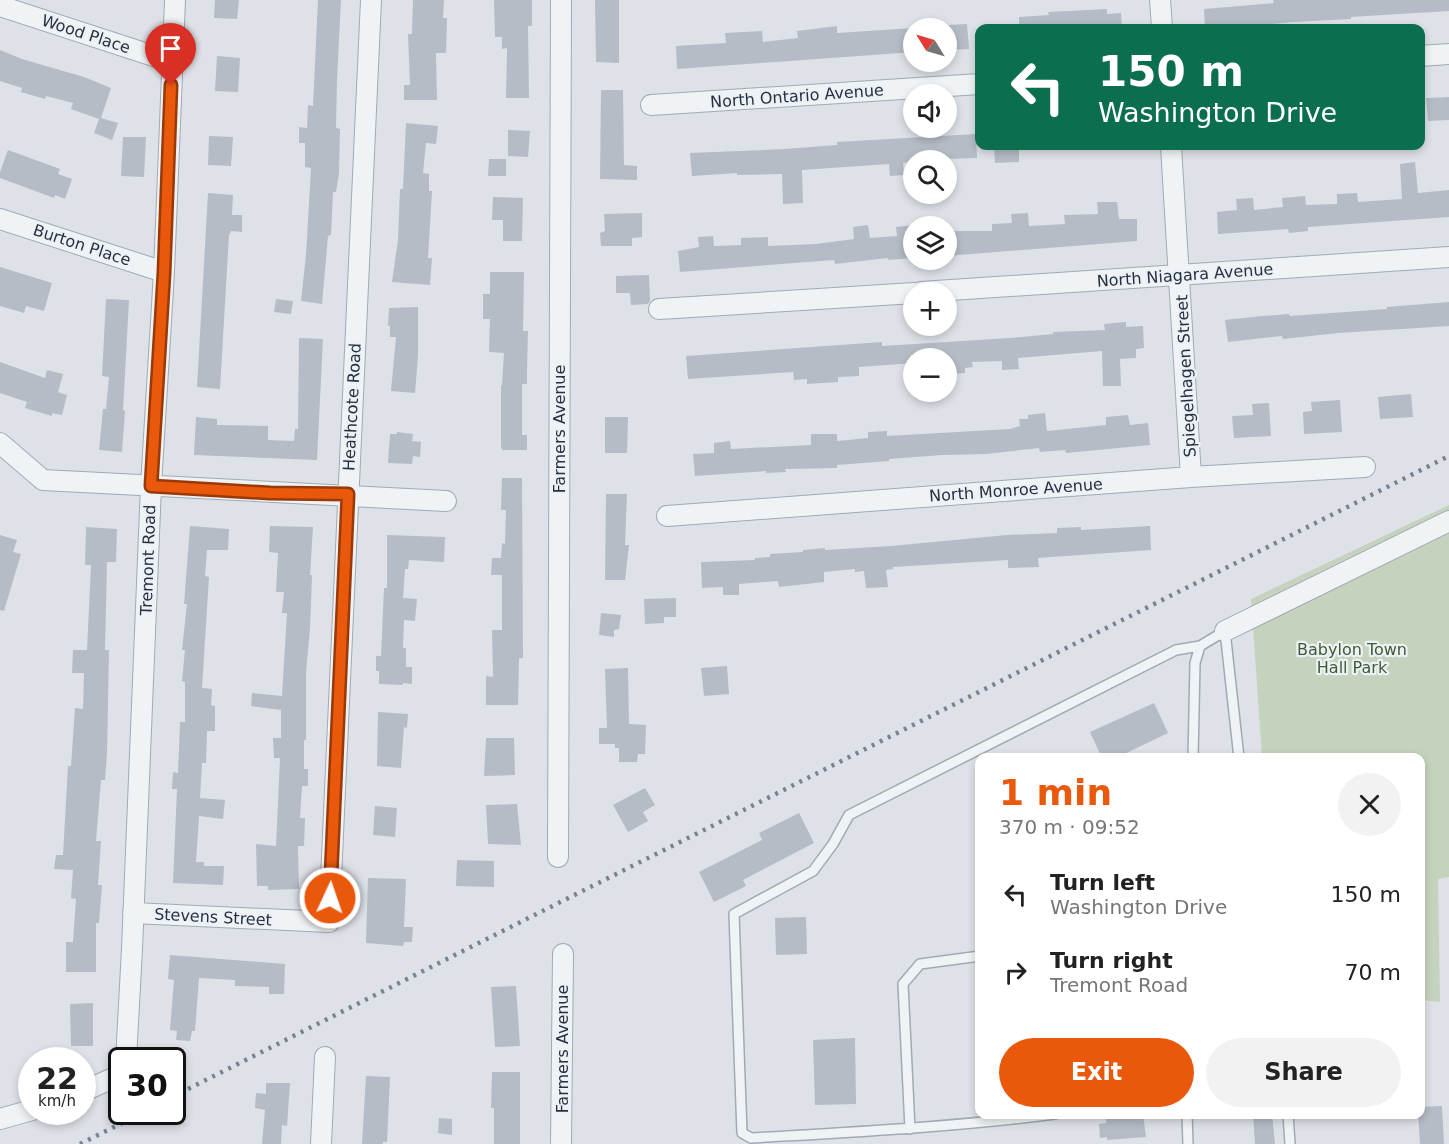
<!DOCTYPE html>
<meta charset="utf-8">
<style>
:root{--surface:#fff;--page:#f2f2f2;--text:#222;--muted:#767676;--accent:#ea580c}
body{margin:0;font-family:"DejaVu Sans",sans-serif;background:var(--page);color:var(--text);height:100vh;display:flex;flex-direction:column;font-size:22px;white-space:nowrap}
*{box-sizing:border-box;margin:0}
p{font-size:20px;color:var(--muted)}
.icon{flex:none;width:33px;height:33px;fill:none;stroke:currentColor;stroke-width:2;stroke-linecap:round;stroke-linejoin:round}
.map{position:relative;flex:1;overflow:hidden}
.side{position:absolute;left:975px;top:753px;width:450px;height:366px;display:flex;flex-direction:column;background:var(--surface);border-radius:12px;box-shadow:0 3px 9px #0003}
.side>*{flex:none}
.guide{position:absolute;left:975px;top:24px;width:450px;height:126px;border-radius:12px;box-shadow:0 3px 9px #0003;background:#0b6e4f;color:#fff;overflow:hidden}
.needle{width:39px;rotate:307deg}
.fabs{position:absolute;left:903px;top:18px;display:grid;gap:12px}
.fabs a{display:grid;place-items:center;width:54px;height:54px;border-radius:50%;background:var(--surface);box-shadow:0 3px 9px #0003;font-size:30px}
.speed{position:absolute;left:18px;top:1047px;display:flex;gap:12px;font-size:30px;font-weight:700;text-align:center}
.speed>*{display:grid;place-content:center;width:78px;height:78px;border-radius:50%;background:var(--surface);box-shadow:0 3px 9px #0003;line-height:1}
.speed small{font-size:15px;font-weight:400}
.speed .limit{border:3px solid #111;border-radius:9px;background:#fff;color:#111}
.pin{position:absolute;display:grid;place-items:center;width:51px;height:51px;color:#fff;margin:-62px -26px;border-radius:50% 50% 50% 0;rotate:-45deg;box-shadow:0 0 6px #0007}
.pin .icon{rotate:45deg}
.me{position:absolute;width:66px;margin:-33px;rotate:3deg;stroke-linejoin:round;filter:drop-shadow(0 0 4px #0008)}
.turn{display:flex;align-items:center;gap:21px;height:126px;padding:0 24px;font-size:27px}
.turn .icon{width:78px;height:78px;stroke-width:2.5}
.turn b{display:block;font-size:42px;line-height:51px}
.round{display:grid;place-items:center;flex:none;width:63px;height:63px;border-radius:32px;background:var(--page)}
.head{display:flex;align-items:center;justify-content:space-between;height:102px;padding:0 24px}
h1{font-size:36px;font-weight:700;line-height:45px;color:var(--accent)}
.button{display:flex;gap:12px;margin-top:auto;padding:12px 24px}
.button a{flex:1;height:69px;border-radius:36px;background:var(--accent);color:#fff;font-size:24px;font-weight:700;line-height:69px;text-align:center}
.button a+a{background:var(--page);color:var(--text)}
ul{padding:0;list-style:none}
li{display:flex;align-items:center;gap:18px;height:78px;padding:0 24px}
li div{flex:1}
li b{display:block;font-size:22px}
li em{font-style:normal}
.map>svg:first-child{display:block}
.green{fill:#c5d3be}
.building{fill:#b5bcc5}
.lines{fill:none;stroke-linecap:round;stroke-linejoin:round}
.lane-casing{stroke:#a3a9b2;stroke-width:12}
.street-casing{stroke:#a3a9b2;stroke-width:22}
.lane{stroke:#f0f3f6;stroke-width:9}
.street{stroke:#f0f3f6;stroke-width:20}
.rail{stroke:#768393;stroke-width:4.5;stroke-dasharray:3 6;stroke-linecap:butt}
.route-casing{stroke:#983908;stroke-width:15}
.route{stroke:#ea580c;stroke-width:10}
.labels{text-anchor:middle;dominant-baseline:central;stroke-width:4.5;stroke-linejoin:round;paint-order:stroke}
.street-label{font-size:16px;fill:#263140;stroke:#edf1f6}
.park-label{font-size:16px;fill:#3d5c33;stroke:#edf1f6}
</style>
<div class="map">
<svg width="1449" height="1144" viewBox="0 0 1449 1144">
<rect width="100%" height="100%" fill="#dee2e8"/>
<path class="green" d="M1449,505v372l-11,2 2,123 -19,-2 -1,-242 -158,-1 -11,-158z"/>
<path class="building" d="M215,0h24l-2,19 -23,-1z
M318,0h23l-4,79 -1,49 4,1 -1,44 -3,19h-3l-2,43 -3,1 -6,68 -21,-3 5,-46 5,-87 -6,-1v-24h-6v-16l8,1 1,-23 5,1z
M413,0h31l-1,18h4l-1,35h-10l1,47h-33v-15h6l-2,-51h4z
M494,0h38v26h-4l1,72h-23l1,-50 -5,1v-12h-7z
M595,0h24v63l-23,-1z
M1273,0h176v11l-98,6v2l-58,3 -51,5 1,1h-38l-1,-19 70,-6z
M1107,9v5l14,-1 1,15h-103v-11l30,-2 -1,-3z
M967,24l2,25 -23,1v-25z
M837,26v7l77,-5v24l-237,17 -1,-23 50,-3 -1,-10 37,-2 1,11 35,-4 -1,-7z
M0,50l22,9 62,18 27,11 -10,30 17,5 -6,17 -18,-7 5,-14 -28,-10 2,-6 -27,-7 -1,3 -24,-7 1,-4 -22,-7z
M217,56l23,2 -2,34 -23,-1z
M601,90h22l1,75 13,1v14l-37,-1z
M1449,97v23l-21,1 -2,-23z
M406,123l32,3 -2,18 -10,-1 -3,30 6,1v17h3l-4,67h4l-2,27 -38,-3 6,-42 2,-51h3z
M508,130l22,1 -2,26 -20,-1z
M976,134l1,24 -63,2v2l-11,1 1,12 -14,1 -1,-12 -87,6 1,33 -20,1 -1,-30 -45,1v-2l-45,3 -2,-23 95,-4 52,-4v-3z
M209,136l24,1 -2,29 -23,-1z
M123,137h23l-2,40 -23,-1z
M994,146h25v16l-24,1z
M8,150l52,19 -2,5 14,5 -7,20 -10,-4 -1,3 -54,-20v-6z
M489,159h17v17h-18z
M1415,162l3,31 31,-3v27l-141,10v4l-19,2 -1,-4 -70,5 -1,-22 20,-2 -1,-11 17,-1 1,12 29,-3 -1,-9 23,-2 1,9 31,-1v-10l20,-1 1,9 44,-3 -2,-35z
M208,193l25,2 -1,20h10v17l-11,-1 -2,4 -9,154 -23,-2z
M493,197l30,1 -1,43h-19v-21h-11z
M1097,202h20l2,17h18v22l-191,15v-25h46v-7l20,-1 -1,-9 17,-1 1,13 36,-2 -1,-9 34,-1z
M642,213v24l-10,1v8h-31l-1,-13 5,-2 -1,-17z
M868,225l2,13 27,-2 -1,-9 18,-2v33l-26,2v-2l-53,6 -1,-4 -154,12 -2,-21 21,-4 -1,-10 15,-1 1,10 27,-1v-7l27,-1v9l48,-2 38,-5 -1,-12z
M0,267l52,16 -8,28 -18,-5 -2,7 -24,-7z
M490,272h34l-1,59h5l-1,39v14h-5v51h5v15h-25l-1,-4v-61h1l2,-32 -15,-1 1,-33h-7v-25h7z
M649,275l1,26 -2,3 -17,1 -1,-12h-14v-17z
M106,299l23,1 -6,110 2,1 -3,41 -23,-2 4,-41h3l3,-32 -7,-1z
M276,299l17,2 -2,13 -17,-2z
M1449,302v24l-111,7 -55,6 -1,-3 -54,6 -3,-22 37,-4 27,-2 1,2 97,-7v-2z
M418,307v49l-3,37 -24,-2 5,-54h-6v-11h-2l1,-18z
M1126,322v5l17,-1 1,22 -8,1v9l-16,1 1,27h-18l-1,-35 -84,7 1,11 -17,1v-9l-30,1 1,5 -8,1v5l-15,1 -1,-16h-35v5l-55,4v9l-21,1v5l-31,2v-5l-13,1 -1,-8 -105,7 -2,-23 196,-14v4l128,-8 43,-4v-2l52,-2 -1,-6z
M299,338l24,1 -6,121 -123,-5 2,-38 21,2v6l51,1v14l26,1 1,-12h3z
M0,362l45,16 2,-8 16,4 -5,18 9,3 -5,20 -10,-2v3l-27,-8 2,-6 -27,-9z
M1411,394l2,23 -33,2 -2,-22z
M1340,400l2,32 -38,2 -1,-22 9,-1 -1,-9z
M1269,403l2,33 -37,2 -2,-22 21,-1 -1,-11z
M1045,413l2,18 59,-6v-8l22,-2 2,10 18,-2 2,22 -84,8 -1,-3 -25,2 -1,-4 -53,6 -44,1 -53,4v2l-52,4v3l-52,1 1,3 -20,1v-2l-71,5 -2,-22 21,-1v-10l16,-2 1,8 80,-4v-11h26v7l31,-3v-6l19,-1v5l123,-7 10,-3 -1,-7h9v-4z
M605,417h23l-1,36h-22z
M397,432l16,2 -1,7 9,1 -1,15 -7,-1 -1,8 -24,-1 2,-29h7z
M502,478h20l1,180h-4l-1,47h-32v-29l7,1 -1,-47h10v-55h-11l1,-17h9l1,-15 3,1 1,-34h-5z
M606,494h21l-2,51h4l-4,35h-20z
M190,526l39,3 -1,21h-21l-2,26 4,1 -7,111 10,1 -1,16 4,1v25h-8l-1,32h-4l-2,35 25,2 -2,19 -24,-3 -3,46h8v4h20l-1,19 -50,-2 4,-94h-5l1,-17 5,1 2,-51h5v-40l-3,-1 3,-31h-3l5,-46h-3z
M270,526l43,1 -3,48h2l-2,54 -4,44v67h-2v29h4v17h-6l-2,32h5l-1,28h-6l1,43 -31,1v-4h-11l-1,-42 20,2 4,-88h-6l-1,-20h8v-28l-30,-4 1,-13 30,3 5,-83h-5l2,-21h-8l2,-39 -9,-1z
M1150,526l1,24 -113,8 1,9 -31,1v-8l-115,7v2l-7,1 2,17 -22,1 -2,-17 -9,1v-3l-31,3v10l-45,5 -1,-6 -39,3v11h-16v-8l-21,1 -1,-26 54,-2v-2l15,-1v-3l33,-2v-2l22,-2v2l66,-4 116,-11 50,-2v-5l24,-1v3z
M86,527l31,2 -1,33h-9l-2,88h4l-2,104 -2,26h-4l-5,61h5l-3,44h4l-3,38h-3v49h-30v-30h7l3,-43 -5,-1 2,-28 -19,-1 2,-14h7l5,-89h3l4,-58 8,1 1,-36h-12l1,-23h14l4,-85h-6z
M0,535l17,5 -4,12 8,2 -17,57 -4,-1z
M387,535l58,2 -1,25 -35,-2 -1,9h-3l-2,29 14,1 -2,22 -11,-1 -1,28h3v19h6v17l-9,-1v2l-24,-1v-13h-3v-15h5l3,-68h3z
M676,598v19h-12v6l-19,1 -1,-25z
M601,613l20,2 -2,14 -5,1v7l-15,-2z
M727,666l2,28 -25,2 -3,-28z
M628,668l1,56 17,1 -1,29h-7l-1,8h-18v-14h-4v-4h-16v-16h8l-2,-59z
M1154,703l14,30 -52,25h-14l-12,-26z
M378,712l30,2 -1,14 -3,-1 -3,41 -24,-2z
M486,738h28l1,37 -31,1z
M645,788l10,17 -12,7 5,9 -20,11 -15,-27z
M517,804l4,41 -33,-1 -2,-39z
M375,806l22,2 -2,29 -22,-2z
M799,813l15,30 -71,37 3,6 -32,16 -15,-30 63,-32 -3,-7z
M457,860l37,1v26l-38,-1z
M368,878l38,1 -2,48h9l-1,15h-8l-1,4 -37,-3z
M806,917l1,37 -31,1 -1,-37z
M170,955l115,9 -1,30h-15v-7l-34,-1v-6l-36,-2 -4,53h-3l-2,10 -14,-1 1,-9 -7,-1 4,-50 -6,-1z
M516,986l4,60 -25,1 -4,-60z
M93,1003v43h-22l-1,-42z
M855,1038l1,66 -41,1 -2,-65z
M492,1072h28v72h-26v-36h-3z
M366,1076l24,1 -3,65h-4v2h-21z
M266,1083h24l-3,43 -5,-1 -1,19h-19l3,-34 -10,-2 1,-15 10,1z
M1442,1106l2,38h-24l-2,-30h2v-7z
M1143,1114l3,23 -39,3v-3l-7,1 -1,-14 7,-1v-5z
M1253,1114h19l3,30h-20z
M439,1118l13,1v16l-14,-2z"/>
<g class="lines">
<defs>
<path id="lane" d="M1193,758l2,-95 5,-17 25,-15 14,127
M1055,1114c-101,13 -202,18 -304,24l-9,-5 -8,-219 79,-43 20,-27 16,-29 327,-165 24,-4
M1187,1114l1,30
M1288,1114l2,30
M910,1129l-7,-145 17,-20 60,-8"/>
<path id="street" d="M1160,0l2,28
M0,6l172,56
M1420,56l29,-2
M651,105l329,-21
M1171,146l20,331
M0,219l164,53
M921,292l528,-35
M659,309l255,-16
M0,443l43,37 403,21
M667,516l524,-39 174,-10
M1225,631l224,-110
M558,857l3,-857
M133,913l196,9 42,-922
M126,1060l6,-111 19,-463 13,-214 11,-272
M82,1092l40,-18
M0,1119l32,-9
M321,1144l4,-87
M561,1144l2,-190"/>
</defs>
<use href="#lane" class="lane-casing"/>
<use href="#street" class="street-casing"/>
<use href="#lane" class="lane"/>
<use href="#street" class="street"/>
<path class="rail" d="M172,1097l1277,-641
M80,1144l64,-32"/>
</g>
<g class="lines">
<defs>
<path id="route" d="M171,85l-7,188 -13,213 119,7 78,1 -18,404"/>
</defs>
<use href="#route" class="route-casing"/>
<use href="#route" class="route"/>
</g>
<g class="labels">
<g class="street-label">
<text transform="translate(86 34) rotate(18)">Wood Place</text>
<text transform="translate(797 96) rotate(-4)">North Ontario Avenue</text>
<text transform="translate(82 245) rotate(18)">Burton Place</text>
<text transform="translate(1185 275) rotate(-4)">North Niagara Avenue</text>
<text transform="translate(1186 376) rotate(-93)">Spiegelhagen Street</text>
<text transform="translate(352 407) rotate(-87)">Heathcote Road</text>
<text transform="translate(559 429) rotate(-90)">Farmers Avenue</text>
<text transform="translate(1016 490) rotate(-4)">North Monroe Avenue</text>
<text transform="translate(148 560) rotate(-88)">Tremont Road</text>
<text transform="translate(213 917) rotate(3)">Stevens Street</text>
<text transform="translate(562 1049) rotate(-90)">Farmers Avenue</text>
</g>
<g class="park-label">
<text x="1352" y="649">Babylon Town<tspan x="1352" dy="18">Hall Park</tspan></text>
</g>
</g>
</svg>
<div class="fabs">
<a><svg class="needle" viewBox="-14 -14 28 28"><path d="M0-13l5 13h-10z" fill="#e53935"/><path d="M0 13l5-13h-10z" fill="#767676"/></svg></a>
<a><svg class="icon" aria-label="sound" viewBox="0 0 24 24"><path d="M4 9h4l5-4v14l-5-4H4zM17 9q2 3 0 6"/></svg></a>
<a><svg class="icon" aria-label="search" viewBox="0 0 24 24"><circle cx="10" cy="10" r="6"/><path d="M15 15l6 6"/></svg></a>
<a><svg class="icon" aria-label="layers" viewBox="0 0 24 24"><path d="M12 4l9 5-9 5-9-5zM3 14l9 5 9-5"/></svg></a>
<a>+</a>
<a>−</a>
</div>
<div class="speed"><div>22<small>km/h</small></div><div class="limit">30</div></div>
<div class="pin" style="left:171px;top:85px;background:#d93025"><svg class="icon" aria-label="arrive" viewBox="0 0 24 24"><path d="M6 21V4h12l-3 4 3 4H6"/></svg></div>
<svg class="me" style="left:330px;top:898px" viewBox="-20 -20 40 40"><circle r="17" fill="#ea580c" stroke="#fff" stroke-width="3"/><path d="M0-11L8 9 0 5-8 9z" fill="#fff"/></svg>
<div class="guide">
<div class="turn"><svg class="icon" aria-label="left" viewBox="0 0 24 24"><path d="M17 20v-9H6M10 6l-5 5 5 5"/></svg><div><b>150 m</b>Washington Drive</div></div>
</div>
<section class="side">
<div class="head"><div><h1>1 min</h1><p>370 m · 09:52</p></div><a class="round"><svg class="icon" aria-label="close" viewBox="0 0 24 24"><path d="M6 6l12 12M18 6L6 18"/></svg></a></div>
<ul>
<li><svg class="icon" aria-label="left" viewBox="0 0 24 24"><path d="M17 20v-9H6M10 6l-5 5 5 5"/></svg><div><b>Turn left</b><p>Washington Drive</p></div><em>150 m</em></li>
<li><svg class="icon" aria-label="right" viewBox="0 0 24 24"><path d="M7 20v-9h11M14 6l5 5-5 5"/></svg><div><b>Turn right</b><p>Tremont Road</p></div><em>70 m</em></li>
</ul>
<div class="button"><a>Exit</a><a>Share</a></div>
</section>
</div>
